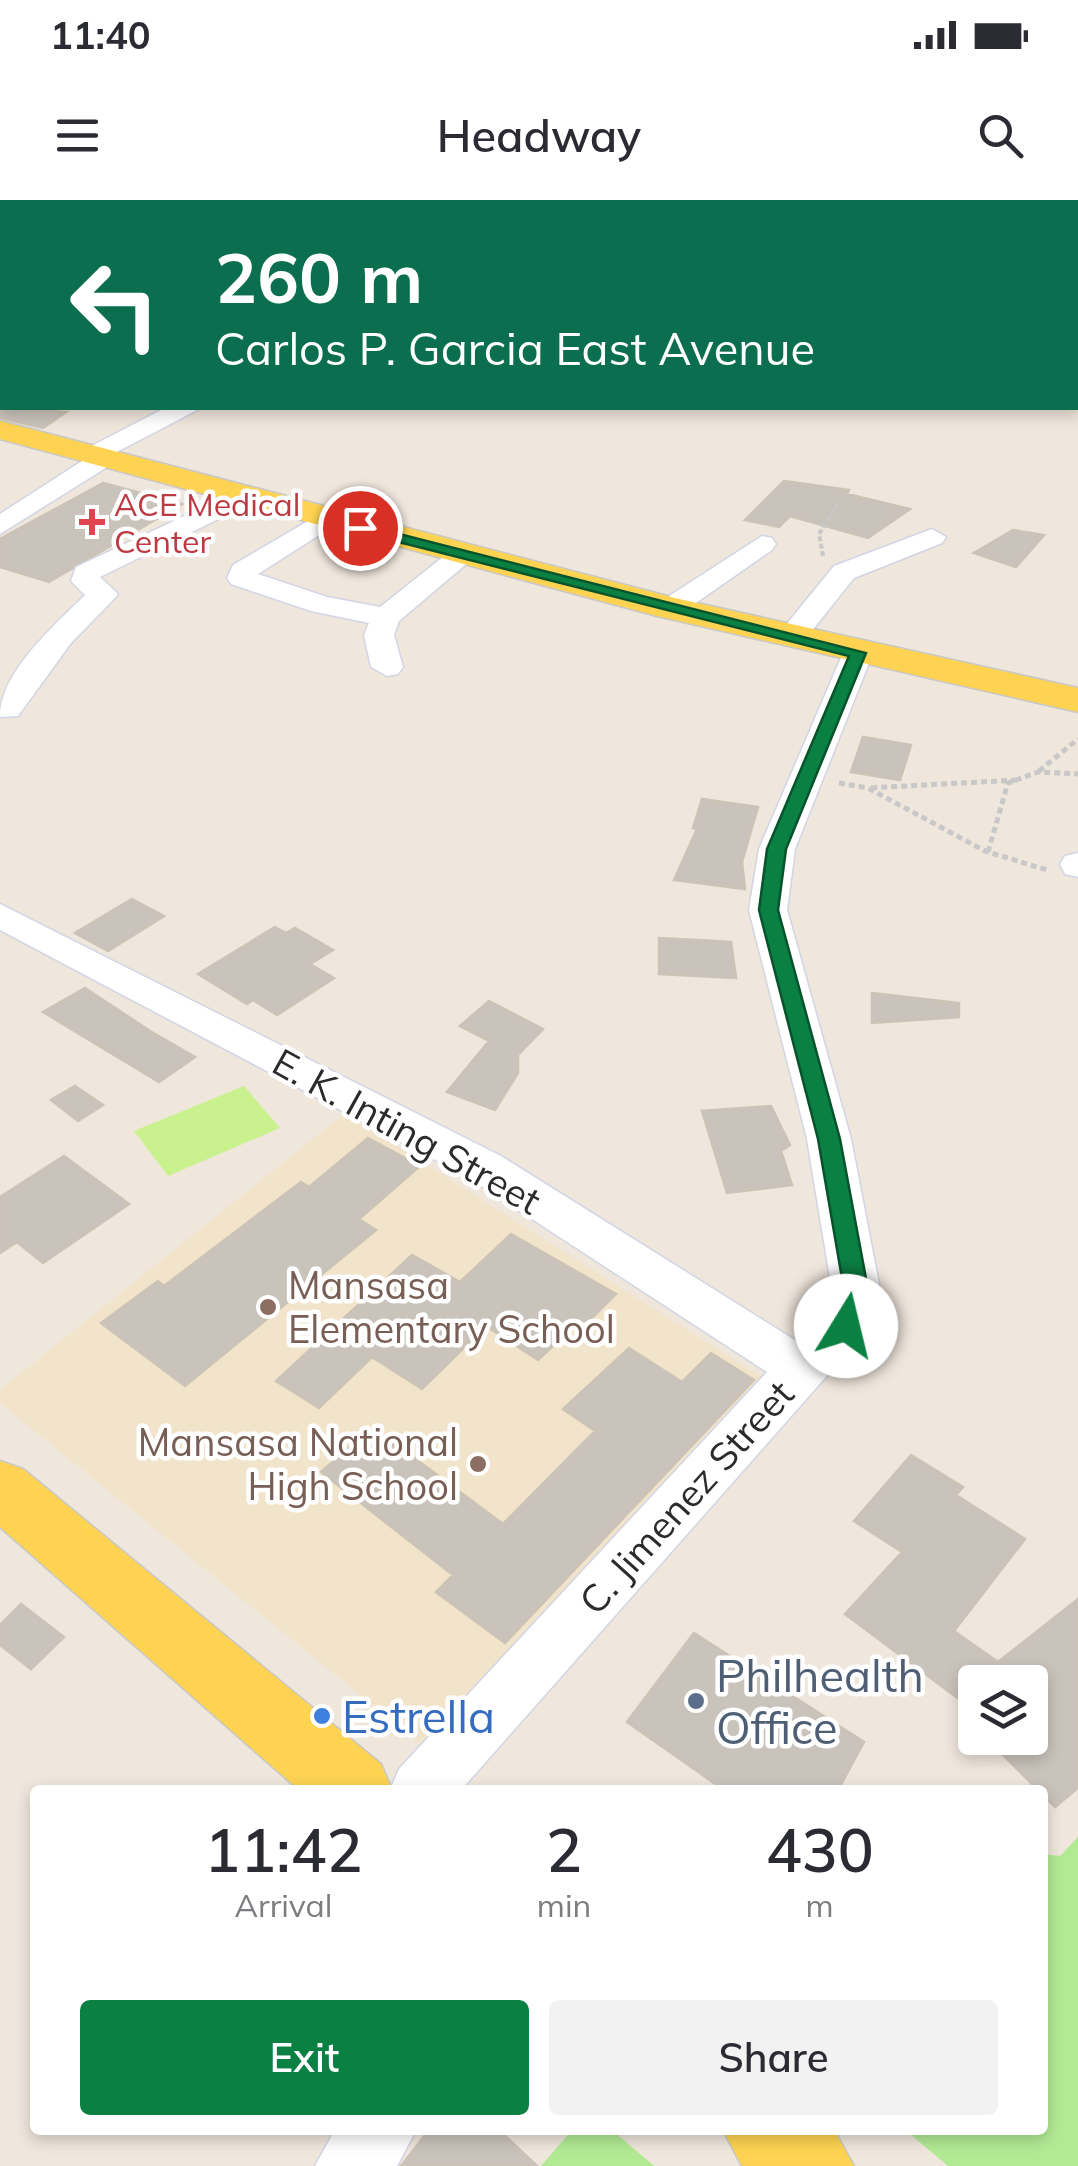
<!DOCTYPE html>
<style>
:root{--surface:#fff;--page:#f2f2f3;--text:#2b2b33;--muted:#7c7c81;--accent:#0b8043}
body{margin:0;font-family:Mulish,sans-serif;background:var(--page);color:var(--text);height:100vh;display:flex;flex-direction:column;font-size:38px;white-space:nowrap}
*{box-sizing:border-box;margin:0}
p{font-size:32px;color:var(--muted)}
.icon{flex:none;width:55px;height:55px;fill:none;stroke:currentColor;stroke-width:2;stroke-linecap:round;stroke-linejoin:round}
.map{position:relative;flex:1;overflow:hidden}
.side{position:absolute;left:30px;top:1585px;width:1018px;height:350px;display:flex;flex-direction:column;background:var(--surface);border-radius:10px;box-shadow:0 5px 15px #0003}
.side>*{flex:none}
.hud{position:absolute;left:0px;top:0px;width:1080px;height:210px;box-shadow:0 5px 15px #0003;background:#0b6e4f;color:#fff;overflow:hidden}
.tools{position:absolute;left:958px;top:1465px;display:grid;gap:20px}
.tools a{display:grid;place-items:center;width:90px;height:90px;border-radius:10px;background:var(--surface);box-shadow:0 5px 15px #0003;font-size:50px}
.pin{position:absolute;display:grid;place-items:center;width:85px;height:85px;color:#fff;margin:-42px;border:5px solid #fff;border-radius:50%;box-shadow:0 2px 10px #0007}
.me{position:absolute;width:110px;margin:-55px;rotate:9deg;stroke-linejoin:round;filter:drop-shadow(0 0 8px #0008)}
.turn{display:flex;align-items:center;gap:35px;height:210px;padding:0 50px;font-size:45px}
.turn .icon{width:130px;height:130px;stroke-width:2.5}
.turn b{display:block;font-size:70px;line-height:85px}
.eta{display:flex;justify-content:space-evenly;align-items:center;height:170px;text-align:center}
.eta b{font-size:60px;font-weight:600;line-height:70px}
.action{display:flex;gap:20px;margin-top:auto;padding:20px 50px}
.action a{flex:1;height:115px;border-radius:10px;background:var(--accent);color:#fff;font-size:40px;font-weight:600;line-height:115px;text-align:center}
.action a+a{background:var(--page);color:var(--text)}
.status{display:flex;justify-content:space-between;align-items:center;height:70px;padding:0 50px;background:var(--surface);direction:ltr}
.status svg{height:28px;fill:currentColor}
header{display:flex;justify-content:space-between;align-items:center;height:130px;padding:0 50px;background:var(--surface);font-size:45px;font-weight:600}
.map>svg:first-child{display:block}
.education{fill:#f2e4ca}
.green{fill:#b2ea94}
.pitch{fill:#c9f28e}
.building{fill:#cac3bc;stroke:#cac3b6;stroke-width:2.5}
.lines{fill:none;stroke-linecap:round;stroke-linejoin:round}
.minor-casing{stroke:#d1d5e5;stroke-width:3}
.major-casing{stroke:#c8c8c8;stroke-width:3}
.path-far1{stroke:#c8c8c8;stroke-width:4;stroke-dasharray:5 2.5;stroke-linecap:butt}
.path{stroke:#c8c8c8;stroke-width:5;stroke-dasharray:6 4;stroke-linecap:butt}
.minor{fill:#fff;fill-rule:evenodd}
.major{fill:#fed352;fill-rule:evenodd}
.route{fill:#0b8043;stroke:#07532c;stroke-width:2.5}
.health-dot{fill:#e0444e;stroke:#fff;stroke-width:4}
.education-dot{fill:#8d6e63;stroke:#fff;stroke-width:4}
.service-dot{fill:#5c6f8a;stroke:#fff;stroke-width:4}
.shop-dot{fill:#3f7fe0;stroke:#fff;stroke-width:4}
.labels{text-anchor:middle;dominant-baseline:central;stroke-width:9;stroke-linejoin:round;paint-order:stroke}
.far-health-label{font-size:32px;fill:#be3a42;stroke:#fff;text-anchor:start}
.street-label{font-size:38px;fill:#2b2b2b;stroke:#fff}
.education-label{font-size:38px;fill:#785e54;stroke:#fff;text-anchor:start}
.near-service-label{font-size:45px;fill:#4e5e75;stroke:#fff;text-anchor:start}
.near-shop-label{font-size:45px;fill:#366cbe;stroke:#fff;text-anchor:start}
</style>
<div class="status"><b>11:40</b><svg viewBox="0 0 49 12"><path d="M0 12V9h3v3zM5 12V6h3v6zM10 12V3h3v9zM15 12V0h3v12zM26 1h20v11H26zM47 4h2v5h-2z"/></svg></div>
<header><svg class="icon" aria-label="menu" viewBox="0 0 24 24"><path d="M4 6h16M4 12h16M4 18h16"/></svg>Headway<svg class="icon" aria-label="search" viewBox="0 0 24 24"><circle cx="10" cy="10" r="6"/><path d="M15 15l6 6"/></svg></header>
<div class="map">
<svg width="1078" height="1966" viewBox="0 0 1078 1966">
<rect width="100%" height="100%" fill="#efe6dc"/>
<path class="education" d="M345,913l421,267 -339,369 -427,-346v-13z"/>
<path class="green" d="M1078,1637v329h-130l-43,-36h137l1,-276 17,2z
M572,1930h40l42,36h-113z"/>
<path class="pitch" d="M244,886l36,42 -112,48 -34,-45z"/>
<path class="building" d="M0,203l2,5 64,4 -23,16 -43,-10z
M784,281l65,9 -2,4 63,15 -42,29 -78,-22 -11,11 -34,-7z
M103,283l79,21 -133,78 -49,-15v-28z
M1013,330l31,5 -28,32 -42,-14z
M863,537l48,8 -11,35 -49,-8z
M702,599l56,8 -16,55 3,27 -71,-9 23,-51 -4,-1z
M132,699l32,17 -56,35 -33,-18z
M275,727l11,6 9,-5 38,22 -23,14 24,14 -57,37 -24,-15 -6,4 -49,-30z
M659,738l72,4 5,36 -77,-4z
M85,788l65,43 45,26 -36,25 -116,-70z
M872,793l87,10v14l-87,6z
M489,801l54,28 -25,26v18l-23,37 -48,-18 42,-51 -29,-15z
M75,886l28,19 -25,16 -27,-21z
M771,906l19,39 -9,6 11,34 -65,8 -25,-82z
M368,938l52,28 -61,53 17,11 -191,156 -84,-63 57,-42 6,5 137,-104 8,5z
M64,956l65,48 -86,59 -26,-21 -17,11v-56z
M511,1034l105,60 -37,37 -6,-4 -35,33 -52,-34 -64,63 -50,-32 -53,51 -43,-27 136,-126 48,27z
M629,1148l53,34 29,-29 43,27 -249,263 -69,-51 17,-17 -132,-103 52,-45 130,97 92,-93 -32,-22z
M911,1255l52,32 -7,8 69,44 -71,92 44,31 80,-63v189l-23,19 -69,-69h44v-56h-55v29l-130,-97 57,-62 -48,-31z
M21,1404l43,33 -33,32 -31,-24v-20z
M694,1433l170,109 -26,48h-114l-97,-68z
M429,1930h70l38,36h-136z"/>
<g class="lines">
<defs>
<path id="minor" d="M256,0h28l1,2h-28z
M165,208h36l-88,46 -1,10 -112,70v-20l82,-53 -4,-5 4,-5z
M242,289l9,2 4,6 -4,6 -151,74 18,17 -5,6 -42,43 -53,73 -18,1c0,-45 54,-91 85,-122l-14,-14 5,-14z
M325,311l10,2 4,6 -4,6 -77,49 69,23 53,10 73,-58 10,-2 14,8 -78,66 -5,14 9,32 -5,7 -11,2 -16,-9 -7,-32 5,-12 -58,-12 -80,-27 -4,-6 6,-13z
M932,329l14,8 -4,6 -88,35 -51,64h-22l-4,-6 57,-70z
M762,336l10,2 4,6 -4,6 -92,64h-20l-5,-6 5,-6z
M858,444l15,9 -78,196 -8,61 64,229 28,145 -9,43 -409,463h-71l9,-21 368,-397 -298,-194 -469,-248v-26l501,252 297,186 25,-23 8,-35 -24,-145 -58,-229 10,-61 84,-196z
M1078,653v24l-13,-3 -5,-10 5,-8z
M335,1930h81l-19,36h-82z"/>
<path id="major" d="M0,221l675,177 403,90v24l-421,-96 -657,-177z
M0,1261l23,8 358,295 11,26h-93l-299,-263z
M723,1930h111l20,36h-112z"/>
</defs>
<use href="#minor" class="minor-casing"/>
<use href="#major" class="major-casing"/>
<path class="path-far1" d="M823,356l-4,-22 20,-32"/>
<path class="path" d="M1039,571l39,-32
M1017,580l-149,8 117,63 62,19
M839,583l29,5
M988,652l20,-69 30,-11 40,2"/>
<use href="#minor" class="minor"/>
<use href="#major" class="major"/>
</g>
<path class="route" d="M360,324l506,129 -80,196 -8,61 62,229 27,145 -13,49h-17l-4,-7 10,-42 -25,-145 -59,-229 8,-61 82,-193 -494,-125z"/>
<path class="health-dot" d="M87 307h10v10h10v10h-10v10h-10v-10h-10v-10h10z"/>
<g class="education-dot">
<circle cx="268" cy="1107" r="10"/>
<circle cx="478" cy="1264" r="10"/>
</g>
<circle class="service-dot" cx="696" cy="1501" r="10"/>
<circle class="shop-dot" cx="322" cy="1516" r="10"/>
<g class="labels">
<g class="far-health-label">
<text x="114" y="304">ACE Medical<tspan x="114" dy="37">Center</tspan></text>
</g>
<g class="street-label">
<text transform="translate(407 931) rotate(29)">E. K. Inting Street</text>
<text transform="translate(686 1297) rotate(-48)">C. Jimenez Street</text>
</g>
<g class="education-label">
<text x="288" y="1085">Mansasa<tspan x="288" dy="44">Elementary School</tspan></text>
<text x="458" y="1242" text-anchor="end">Mansasa National<tspan x="458" dy="44">High School</tspan></text>
</g>
<g class="near-service-label">
<text x="716" y="1475">Philhealth<tspan x="716" dy="52">Office</tspan></text>
</g>
<g class="near-shop-label">
<text x="342" y="1516">Estrella</text>
</g>
</g>
</svg>
<div class="tools">
<a><svg class="icon" aria-label="layers" viewBox="0 0 24 24"><path d="M12 4l9 5-9 5-9-5zM3 14l9 5 9-5"/></svg></a>
</div>
<div class="pin" style="left:360px;top:328px;background:#d93025"><svg class="icon" aria-label="arrive" viewBox="0 0 24 24"><path d="M6 21V4h12l-3 4 3 4H6"/></svg></div>
<svg class="me" style="left:846px;top:1126px" viewBox="-20 -20 40 40"><circle r="19" fill="#fff"/><path d="M0-13L10 11 0 6-10 11z" fill="#0b8043"/></svg>
<div class="hud">
<div class="turn"><svg class="icon" aria-label="left" viewBox="0 0 24 24"><path d="M17 20v-9H6M10 6l-5 5 5 5"/></svg><div><b>260 m</b>Carlos P. Garcia East Avenue</div></div>
</div>
<section class="side">
<div class="eta">
<div><b>11:42</b><p>Arrival</p></div>
<div><b>2</b><p>min</p></div>
<div><b>430</b><p>m</p></div>
</div>
<div class="action"><a>Exit</a><a>Share</a></div>
</section>
</div>
